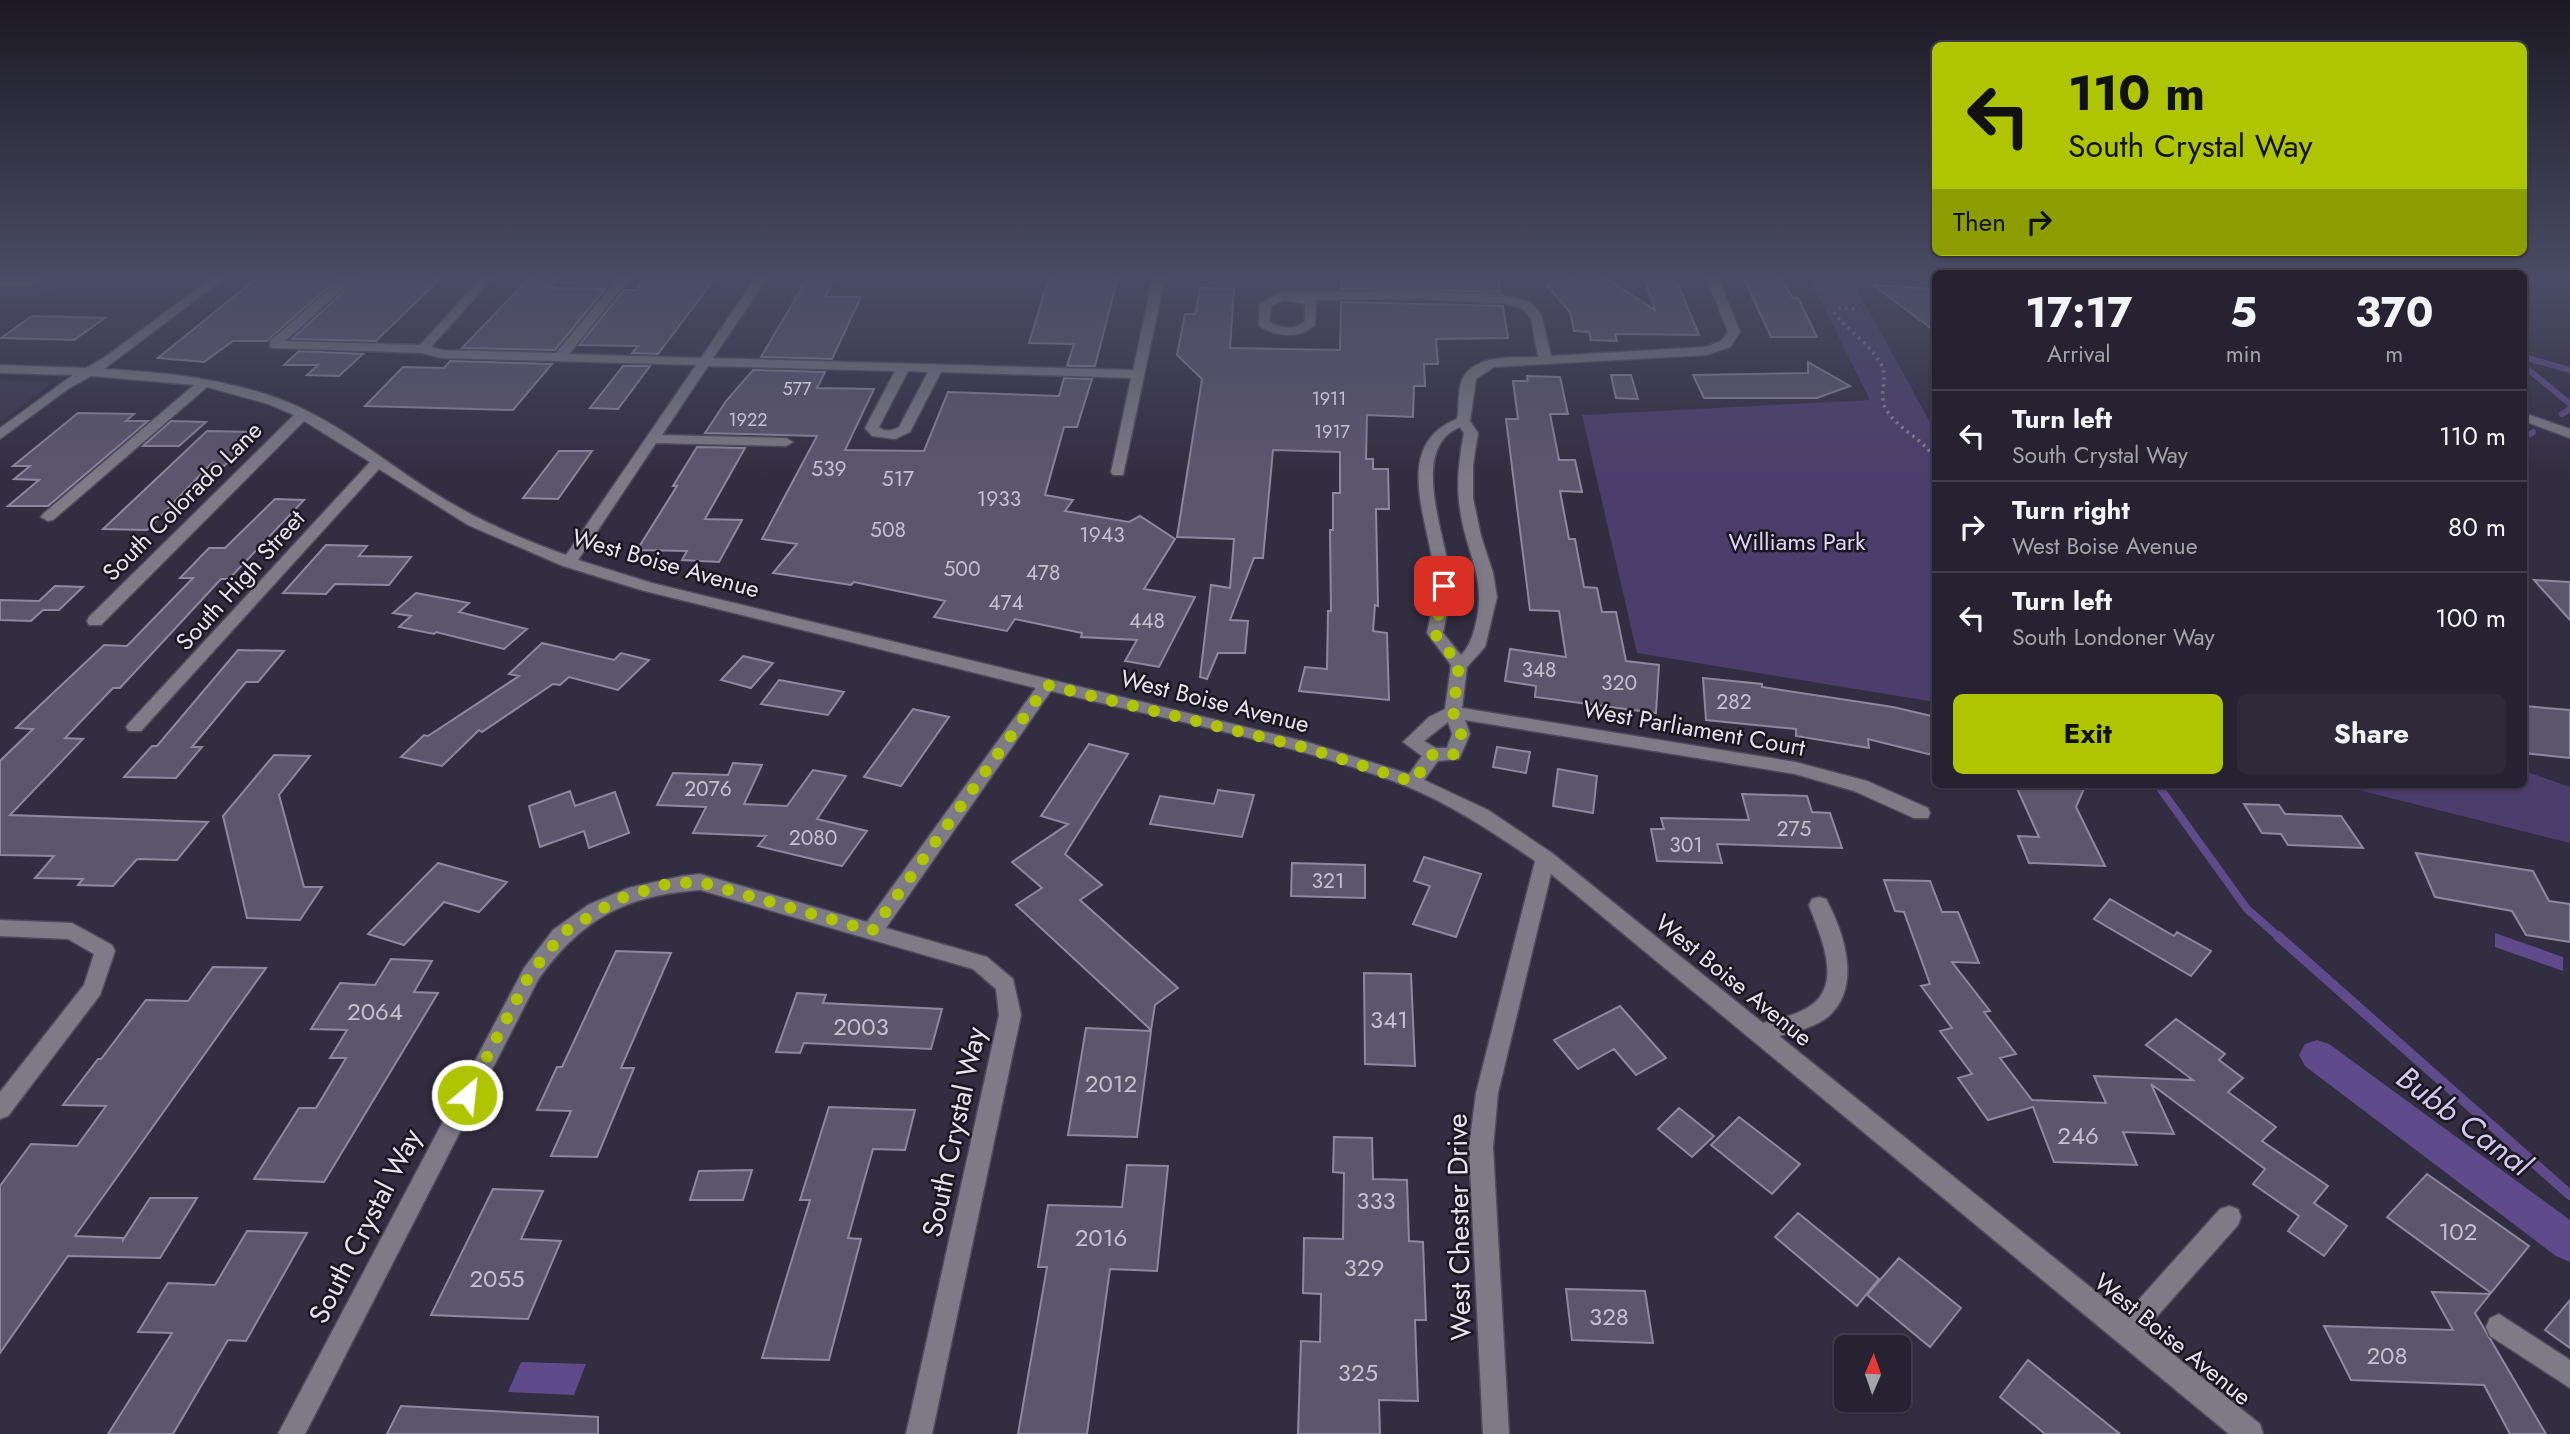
<!DOCTYPE html>
<style>
:root{--surface:#262231;--page:#2e2a39;--text:#f1f3f6;--muted:#a4a4ab;--line:#423f4d;--accent:#b0c501}
body{margin:0;font-family:Jost,sans-serif;background:var(--page);color:var(--text);height:100vh;display:flex;flex-direction:column;font-size:26px;white-space:nowrap}
*{box-sizing:border-box;margin:0}
p{font-size:23px;color:var(--muted)}
.icon{flex:none;width:38px;height:38px;fill:none;stroke:currentColor;stroke-width:2;stroke-linecap:round;stroke-linejoin:round}
.map{position:relative;flex:1;overflow:hidden}
.side{position:absolute;left:1932px;top:270px;width:595px;height:518px;display:flex;flex-direction:column;background:var(--surface);border-radius:10px;box-shadow:0 2px 5px #0004,0 0 0 2px var(--line)}
.side>*{flex:none}
.banner{position:absolute;left:1932px;top:42px;width:595px;height:214px;border-radius:10px;box-shadow:0 2px 5px #0004,0 0 0 2px var(--line);background:#b0c501;color:#111;overflow:hidden}
.needle{width:46px;rotate:2deg}
.tools{position:absolute;left:1834px;top:1335px;display:grid;gap:14px}
.tools a{display:grid;place-items:center;width:77px;height:77px;border-radius:10px;background:var(--surface);box-shadow:0 2px 5px #0004,0 0 0 2px var(--line);font-size:35px}
.pin{position:absolute;display:grid;place-items:center;width:60px;height:60px;color:#fff;margin:-30px;border-radius:14px;box-shadow:0 4px 10px #0006}
.me{position:absolute;width:77px;margin:-38px;rotate:28deg;stroke-linejoin:round;filter:drop-shadow(0 0 5px #0008)}
.turn{display:flex;align-items:center;gap:24px;height:147px;padding:0 21px;font-size:32px}
.turn .icon{width:91px;height:91px;stroke-width:2.5}
.turn b{display:block;font-size:49px;line-height:60px}
.then{display:flex;align-items:center;height:66px;padding:0 21px;background:#0003;gap:14px;font-size:26px}
.eta{display:flex;justify-content:space-evenly;align-items:center;height:119px;text-align:center}
.eta b{font-size:42px;font-weight:700;line-height:49px}
.button{display:flex;gap:14px;margin-top:auto;padding:14px 21px}
.button a{flex:1;height:80px;border-radius:10px;background:var(--accent);color:#111;font-size:28px;font-weight:700;line-height:80px;text-align:center}
.button a+a{background:var(--page);color:var(--text)}
ul{padding:0;list-style:none}
li{display:flex;align-items:center;gap:21px;height:91px;padding:0 21px;border-top:2px solid var(--line)}
li div{flex:1}
li b{display:block;font-size:26px}
li em{font-style:normal}
.map>svg:first-child{display:block}
.built{fill:#3d3550}
.green{fill:#4c3e6c}
.water{fill:#5f4a8c}
.lines{fill:none;stroke-linecap:round;stroke-linejoin:round}
.stream-far2{stroke:#5f4a8c;stroke-width:6}
.stream-far1{stroke:#5f4a8c;stroke-width:8}
.stream{stroke:#5f4a8c;stroke-width:10}
.canal{fill:#5f4a8c;fill-rule:evenodd}
.building{fill:#5c566d;stroke:#8d879f;stroke-width:2}
.minor-casing{stroke:#504a5d;stroke-width:3}
.path{stroke:#8a8697;stroke-width:3.5;stroke-dasharray:2.5 4.5;stroke-linecap:butt}
.minor{fill:#7e7b86;fill-rule:evenodd}
.route{stroke:#b0c501;stroke-width:12;stroke-dasharray:0 21.6}
.labels{text-anchor:middle;dominant-baseline:central;stroke-width:5;stroke-linejoin:round;paint-order:stroke}
.far-number-label{font-size:18px;fill:#c4c0d0}
.number-label{font-size:21px;fill:#c4c0d0}
.street-label{font-size:24px;fill:#e6e3f1;stroke:#1a1720}
.park-label{font-size:24px;fill:#ded4fb;stroke:#1a1720}
.near-number-label{font-size:24px;fill:#c4c0d0}
.near-street-label{font-size:28px;fill:#e6e3f1;stroke:#1a1720}
.near-water-label{font-size:32px;font-style:italic;fill:#d3c9f0;stroke:#1a1720}
</style>
<div class="map">
<svg width="2570" height="1434" viewBox="0 0 2570 1434">
<rect width="100%" height="100%" fill="#332d41"/>
<path class="built" d="M0,277h68l-34,23 -34,-3z
M0,380l52,3 -52,39z"/>
<path class="green" d="M1809,277h41l85,154v271l-298,-49 -55,-238 288,-15z
M2524,771l46,16v56l-235,-59h189z"/>
<path class="water" d="M2495,933l68,24v14l-68,-24z
M521,1362l65,2 -12,31 -66,-3z"/>
<g class="lines">
<path class="stream-far2" d="M2524,357l46,13
M2524,366l46,38
M2562,414l8,-5
M2524,438l9,-6"/>
<path class="stream-far1" d="M2157,784l90,125 33,29"/>
<path class="stream" d="M2278,936l292,259"/>
<path class="canal" d="M2317,1040l12,4 241,176v42l-14,-6 -251,-190 -6,-11 6,-11z"/>
</g>
<path class="building" d="M258,277h82l-73,64h-34l-29,21 -46,-4z
M359,277h83l-66,64 -84,-2z
M530,277h28l-10,11 57,1 -50,61 -93,-2z
M644,277h72l-58,77 -26,-1 6,-7 -59,-1 45,-55h12z
M808,277h26l-9,20h36l-29,62 -71,-2z
M1049,277h69l-23,89h-28l7,-22 -45,-1z
M1342,277h156l2,15 -159,-3z
M1579,277h25l51,33 -11,-33h31l24,58 -84,-1 2,7 -26,-1 -2,-8 -15,-1 -4,-19 -24,-27z
M1743,277h38l11,20 6,1 19,39h-46z
M1873,285l59,4 4,13v30z
M1200,288l34,1 -4,59 110,2 1,-48 162,4 5,32 -72,1 2,25h-14l1,22h-11l-1,31 -46,-2 -1,44h7v10h15l1,40h-13l2,97 -3,-1 -2,26 14,2 2,67 -90,-9 6,-24 22,2 1,-58h3l-1,-81h3v-37h7v-41l-67,-2 -10,108h-9l-24,62 18,1 -3,32h-27l-11,26 -7,-2 11,-92 19,3 4,-49 -57,-2 25,-158 -25,-24 8,-41h10z
M32,316l73,2 -31,22 -73,-2z
M299,351l64,3 -24,22 -32,-1 11,-10h-34z
M450,361l102,3 -39,46 -148,-4 38,-39 41,1z
M1808,362l42,24 -33,12h-113l-11,-23 115,-2z
M623,366h27l-32,43 -28,-1z
M753,370l72,2 -8,16 57,1 -29,61 79,1 24,-59 111,4 5,-18 28,1 -15,48h-13l-19,68 28,5 -8,11 64,11 11,-6 35,23 -31,50 51,8 -36,70 -34,-6 12,-21 -56,-3 1,-4 -67,-14 -8,12 -73,-14 11,-16 -91,-19 -3,3 -78,-12 24,-29 -35,-5 55,-103 -112,-3 21,-32z
M1611,375h20l7,24 -22,-1z
M1527,376l33,1 8,37h-18l9,46h16l7,32 -22,-1 9,48h6l9,48 13,1 5,24h14l10,49 33,4 -3,48 -121,-16 1,-11 -31,-5 5,-32 56,8 -7,-46 -29,-1 -24,-191h12l-5,-38h15z
M78,413l56,1 -8,7h22l-100,85h-40l31,-26 -25,-1 16,-13h-17z
M171,421l35,1 -27,24h-36z
M207,431l52,1 -35,34 -11,-4 -66,68 -44,-1z
M697,447l48,1 -40,71 37,1 -23,42 -37,-2 5,-9 -50,-1 40,-64h-4z
M559,451h33l-34,48 -35,-1z
M275,499l29,1 -75,79h-8l-101,109h-7l-48,50 18,1 -73,76 198,7 -31,38 -40,-1 -24,27 -35,-1 5,-6 -48,-1 19,-22 -54,-1v-94l33,-32 -17,-1 88,-83 23,1 66,-68h-13l29,-30h16z
M326,545l41,1 -8,10 52,1 -22,28 -54,-1 -9,10 -43,-1z
M2534,580l36,2v38z
M55,586l28,1 -24,23h-16l-12,11 -31,-1v-20l39,1z
M416,593l53,10 -10,9 68,17 -23,20 -68,-17 -2,2 -35,-7 12,-11 -18,-3z
M542,643l72,17 7,-7 28,7 -31,30 -49,-13 -9,8 -7,-1 -71,48 -3,-2 -37,36 -41,-9 23,-22 4,1 91,-60 -10,-2z
M238,650l46,1 -26,31h-12l-54,65h10l-26,31 -52,-1 28,-31h5z
M743,656l30,7 -22,25 -30,-8z
M1703,678l59,6v3l131,20 43,10v39l-68,-17 1,9 -73,-12v-7l-90,-9z
M779,680l65,12 -16,23 -67,-11z
M2524,706l46,4v48l-46,-5z
M913,709l36,8 -48,69 -37,-9z
M1089,744l39,10 -63,100 37,31 -22,15 98,88 -23,17 -4,25 -135,-125 26,-17 -30,-26 56,-38 -27,-8z
M1497,747l33,5 -4,21 -33,-6z
M274,755l36,1 -31,39 25,92h18l-22,33 -53,-2 -24,-102z
M733,763l29,2 -18,39 43,2 26,-36 33,6 -29,43 50,12 -25,35 -84,-20 8,-10 -73,-3 13,-26 -49,-2 16,-32 55,2z
M1558,769l39,7 -4,37 -40,-7z
M2015,784h71l-10,23 29,59 -76,-3 -11,-27 21,1z
M1218,790l36,5 -12,42 -92,-13 10,-28 54,8z
M570,791l5,15 40,-14 14,41 -40,15 -5,-17 -44,16 -11,-41z
M1742,794l65,2 5,16 18,1 12,35 -125,-4 5,19 -65,-2 -6,-32h13l-3,-11 88,2z
M2244,804l35,1 6,9 56,2 22,32 -75,-3 -7,-11 -19,-1z
M2416,853l117,18 16,30 21,3v38l-44,-7 -14,-24 -77,-14z
M1424,857l57,17 -25,63 -43,-13 17,-38 -16,-5z
M438,863l69,19 -28,30 -35,-10 -40,43 -36,-11z
M1292,863l73,2v33l-74,-2z
M1884,880l46,1 12,31h16l21,51 -27,-1 38,49 -6,1 32,42 -16,4 32,42 74,3 -12,-27 99,4 -47,-35 30,-26 49,35 -6,6 24,18 -15,14 48,35 -14,14 66,45 -14,17 33,23 -23,30 -36,-25 11,-15 -46,-32 12,-15 -114,-85 23,50 -51,-2 14,33 -83,-3 -21,-55 -45,13 -30,-42 14,-4 -32,-43 12,-3 -31,-42 9,-2 -26,-72 -9,-1z
M2110,899l64,37 3,-4 34,19 -20,25 -97,-57z
M616,951l55,2 -50,115h13l-37,89 -46,-1 20,-45 -34,-1 20,-43h5z
M391,959l41,2 -18,31 24,1 -114,189 -70,-3 45,-71h17l30,-50h-16l17,-28 -36,-1 29,-46 35,2z
M213,967l53,1 -191,268 48,2v2l27,-42h47l-37,60 -92,-2 -68,97v-167l31,-42 46,2 29,-40 -43,-1 35,-46h3l45,-59 42,1z
M1364,973l47,1 4,92 -50,-2z
M797,993l29,2 -3,8 119,6 -11,40 -127,-6 -4,10 -24,-1z
M1620,1006l46,52 -30,17 -22,-26 -36,20 -24,-29z
M1086,1028l65,3 -14,106 -69,-2z
M829,1107l86,3 -10,40 -32,-1 -25,89 13,1 -32,121 -67,-2 48,-158h-10z
M1679,1108l35,28 -22,21 -34,-28z
M1739,1117l61,47 -28,30 -61,-49z
M1334,1137l38,1 1,41 34,1 2,61 14,1 3,78h-11l3,81 -39,-1 1,34h-82l3,-93 19,1 1,-48 -18,-1 1,-55 39,1 1,-66 -11,-1z
M1127,1165l41,1 -11,105 -47,-2 -23,165h-69l29,-167h-9l10,-62 74,2z
M752,1170l-9,30h-53l9,-29z
M2427,1174l102,72 -38,47 -104,-76z
M493,1189l50,2 -22,48 40,2 -33,78 -97,-4z
M1798,1213l81,66 -22,27 -82,-69z
M247,1231l60,2 -61,108 -18,-1 -55,94h-65l64,-101 -34,-1 30,-49 47,2z
M1899,1258l62,50 -31,39 -63,-52z
M1566,1289l79,2 8,52 -81,-3z
M2432,1292l58,2 -15,19 71,121h-36l-26,-49 -133,-5 -27,-54 129,4z
M2570,1300v48l-25,-18z
M2028,1360l92,74h-75l-45,-37z
M401,1406l197,11v17h-211z"/>
<g class="lines">
<defs>
<path id="minor" d="M30,277h14l-16,10h-28v-8h26z
M213,277h13l-122,92c58,3 117,9 173,29 56,20 104,61 154,93 42,27 88,47 135,64l130,-190 -255,-7 -19,-5 -148,-5 -4,-1v-6l74,-64h13l-72,64 135,4 62,-68h12l-63,70 11,3 114,3 63,-76h12l-62,77 132,4 55,-81h12l-55,81 420,12 20,-93h12l-42,198h-10l-2,-3 20,-94 -190,-6 -31,60 -15,7 -23,-3 -7,-8 30,-57 -187,-5 -46,69 124,3 7,4 -7,4 -130,-3 -78,117 74,23 655,159 102,32 13,-18 -19,-14 26,-25 16,-8 6,-44 -24,-32c3,-15 8,-33 8,-48 0,-53 -49,-138 22,-166 3,-13 0,-27 5,-39 12,-27 52,-22 76,-23l-7,-39 -9,-10 -21,-5 -87,-4 -98,1 -1,25c-16,15 -39,11 -56,1v-22l23,-12 132,-1 87,4 29,7 11,12 10,42 154,-9 16,-6 7,-9 -22,-55h12l22,55 -10,15 -23,8 -213,12 -18,12 -6,42 8,12 -5,32v33l8,38 12,37 4,24 -12,50 -18,20 -5,41 333,54 72,19 61,27 2,5 -2,5h-14l-60,-27 -59,-17 -330,-54 5,14 -11,25 -21,2 -14,19 64,30 64,43 211,170c16,-5 37,-8 51,-20 28,-24 5,-70 -5,-98l3,-6 7,-2 7,2c18,33 36,87 3,117 -13,11 -34,16 -50,20l346,279 95,-106 9,-3 9,3 3,8 -3,8 -94,106 116,93 3,10h-34l-678,-560 -53,219 -5,54 16,287h-26l-14,-287 7,-54 59,-232c-41,-28 -83,-56 -129,-75 -111,-43 -239,-66 -355,-95l-165,237 101,29 26,22 8,36 -89,419h-26l93,-419 -3,-26 -23,-20 -273,-79c-74,5 -119,29 -162,90l-233,454h-27l246,-466 29,-38 35,-25 40,-17 54,-12 18,-2 167,48 169,-234 -395,-98 -78,-24 -95,-41 -89,-56 -238,262h-12l-3,-4 3,-4 241,-261 -66,-41 -203,204h-12l-2,-4 2,-4 205,-202 -26,-11 -61,-17 -154,133 -5,1 -7,-4 2,-3 151,-129 -103,-9 -23,13 -68,50v-11l73,-53 -73,-2v-8l86,3 19,-11zM1284,300l21,4v17c-12,10 -23,7 -36,1l2,-16zM908,371l20,1 -29,55c-6,3 -14,6 -20,0zM1460,427l4,6c-5,25 -8,51 -4,76 6,46 28,68 15,118 -3,11 -6,20 -14,28l-18,-22c3,-16 8,-34 8,-49 -2,-41 -45,-135 9,-157zM1448,722l4,12 -5,14h-11l-12,-7z
M2524,413l46,16v9l-46,-17z
M0,920l72,3 40,22 3,6 -15,44 -92,121 -8,3v-27l84,-107 10,-31 -26,-15 -68,-3z
M2499,1314l71,46v28l-80,-52 -4,-9 4,-9z"/>
</defs>
<use href="#minor" class="minor-casing"/>
<path class="path" d="M1838,308l22,1
M1834,312c13,19 36,31 47,52 8,15 -4,32 6,47 13,20 37,28 49,49"/>
<use href="#minor" class="minor"/>
</g>
<linearGradient id="sky" x2="0" y2="1"><stop stop-color="#1c1924"/><stop offset="0.58" stop-color="#4a4c65"/><stop offset="1" stop-color="#4a4c65" stop-opacity="0"/></linearGradient>
<rect width="2570" height="478" fill="url(#sky)"/>
<g class="lines">
<path class="route" d="M467,1095l63,-121 34,-42 54,-33 49,-15 33,-2 172,49 175,-246 260,63 106,34 20,-28 20,1 8,-21 -8,-22 6,-47 -24,-31 9,-48"/>
</g>
<g class="labels">
<g class="far-number-label">
<text x="797" y="389">577</text>
<text x="1329" y="399">1911</text>
<text x="748" y="420">1922</text>
<text x="1332" y="432">1917</text>
</g>
<g class="number-label">
<text x="829" y="469">539</text>
<text x="898" y="479">517</text>
<text x="999" y="499">1933</text>
<text x="888" y="530">508</text>
<text x="1102" y="535">1943</text>
<text x="962" y="569">500</text>
<text x="1043" y="573">478</text>
<text x="1006" y="603">474</text>
<text x="1147" y="621">448</text>
<text x="1539" y="670">348</text>
<text x="1619" y="683">320</text>
<text x="1734" y="702">282</text>
<text x="708" y="789">2076</text>
<text x="1794" y="829">275</text>
<text x="813" y="838">2080</text>
<text x="1686" y="845">301</text>
<text x="1328" y="881">321</text>
</g>
<g class="street-label">
<text transform="translate(182 501) rotate(-45)">South Colorado Lane</text>
<text transform="translate(666 563) rotate(16)">West Boise Avenue</text>
<text transform="translate(240 580) rotate(-48)">South High Street</text>
<text transform="translate(1215 701) rotate(14)">West Boise Avenue</text>
<text transform="translate(1694 728) rotate(10)">West Parliament Court</text>
<text transform="translate(1734 980) rotate(39)">West Boise Avenue</text>
<text transform="translate(2173 1339) rotate(39)">West Boise Avenue</text>
</g>
<g class="park-label">
<text x="1797" y="541">Williams Park</text>
</g>
<g class="near-number-label">
<text x="375" y="1011">2064</text>
<text x="1389" y="1019">341</text>
<text x="861" y="1026">2003</text>
<text x="1111" y="1083">2012</text>
<text x="2078" y="1135">246</text>
<text x="1376" y="1200">333</text>
<text x="2458" y="1231">102</text>
<text x="1101" y="1237">2016</text>
<text x="1364" y="1267">329</text>
<text x="497" y="1278">2055</text>
<text x="1609" y="1316">328</text>
<text x="2387" y="1355">208</text>
<text x="1358" y="1372">325</text>
</g>
<g class="near-street-label">
<text transform="translate(954 1132) rotate(-78)">South Crystal Way</text>
<text transform="translate(365 1226) rotate(-63)">South Crystal Way</text>
<text transform="translate(1459 1227) rotate(-91)">West Chester Drive</text>
</g>
<g class="near-water-label">
<text transform="translate(2464 1121) rotate(37)">Bubb Canal</text>
</g>
</g>
</svg>
<div class="tools">
<a><svg class="needle" viewBox="-14 -14 28 28"><path d="M0-13l5 13h-10z" fill="#e53935"/><path d="M0 13l5-13h-10z" fill="#a4a4ab"/></svg></a>
</div>
<div class="pin" style="left:1444px;top:586px;background:#d93025"><svg class="icon" aria-label="arrive" viewBox="0 0 24 24"><path d="M6 21V4h12l-3 4 3 4H6"/></svg></div>
<svg class="me" style="left:467px;top:1095px" viewBox="-20 -20 40 40"><circle r="17" fill="#b0c501" stroke="#fff" stroke-width="3"/><path d="M0-11L8 9 0 5-8 9z" fill="#fff"/></svg>
<div class="banner">
<div class="turn"><svg class="icon" aria-label="left" viewBox="0 0 24 24"><path d="M17 20v-9H6M10 6l-5 5 5 5"/></svg><div><b>110 m</b>South Crystal Way</div></div>
<div class="then">Then<svg class="icon" aria-label="right" viewBox="0 0 24 24"><path d="M7 20v-9h11M14 6l5 5-5 5"/></svg></div>
</div>
<section class="side">
<div class="eta">
<div><b>17:17</b><p>Arrival</p></div>
<div><b>5</b><p>min</p></div>
<div><b>370</b><p>m</p></div>
</div>
<ul>
<li><svg class="icon" aria-label="left" viewBox="0 0 24 24"><path d="M17 20v-9H6M10 6l-5 5 5 5"/></svg><div><b>Turn left</b><p>South Crystal Way</p></div><em>110 m</em></li>
<li><svg class="icon" aria-label="right" viewBox="0 0 24 24"><path d="M7 20v-9h11M14 6l5 5-5 5"/></svg><div><b>Turn right</b><p>West Boise Avenue</p></div><em>80 m</em></li>
<li><svg class="icon" aria-label="left" viewBox="0 0 24 24"><path d="M17 20v-9H6M10 6l-5 5 5 5"/></svg><div><b>Turn left</b><p>South Londoner Way</p></div><em>100 m</em></li>
</ul>
<div class="button"><a>Exit</a><a>Share</a></div>
</section>
</div>
